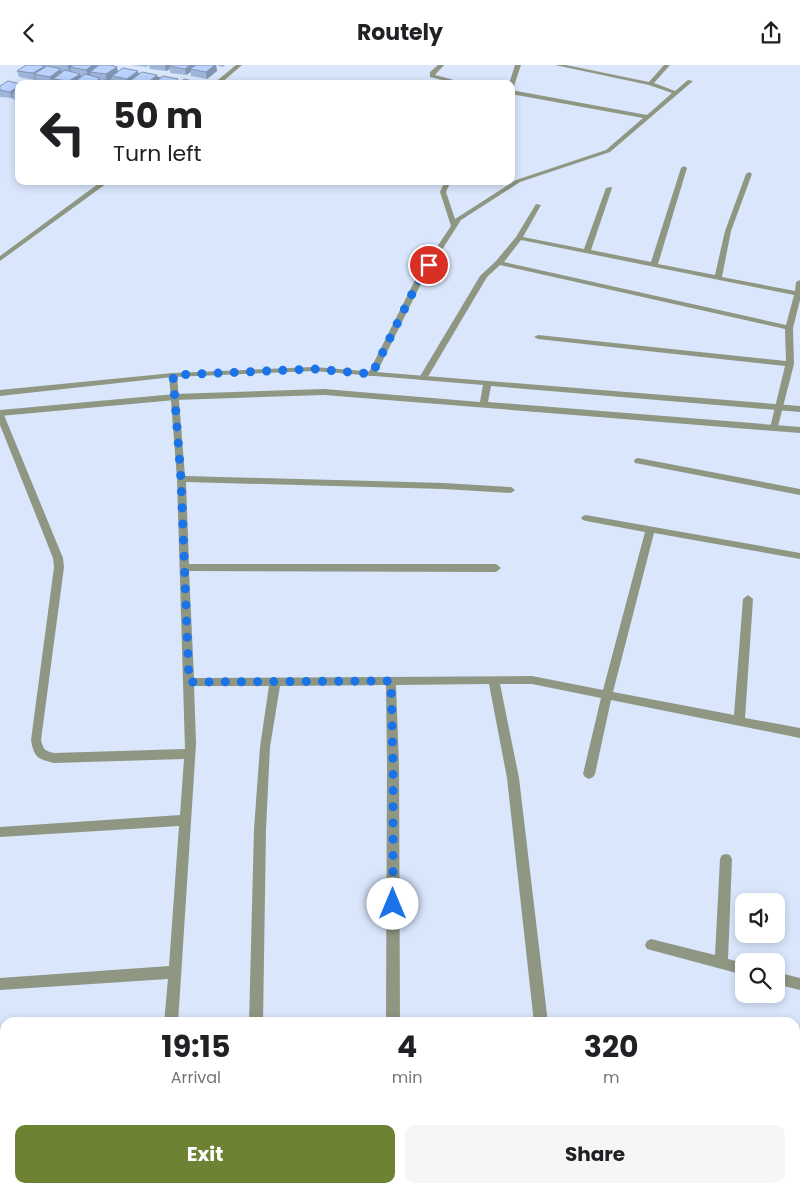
<!DOCTYPE html>
<style>
:root{--surface:#fff;--page:#f6f6f6;--text:#202124;--muted:#757577;--accent:#6d8233}
body{margin:0;font-family:Poppins,sans-serif;background:var(--page);color:var(--text);height:100vh;display:flex;flex-direction:column;font-size:19px;white-space:nowrap}
*{box-sizing:border-box;margin:0}
p{font-size:16px;color:var(--muted)}
.icon{flex:none;width:28px;height:28px;fill:none;stroke:currentColor;stroke-width:2;stroke-linecap:round;stroke-linejoin:round}
.map{position:relative;flex:1;overflow:hidden}
.side{position:absolute;left:0px;top:952px;width:800px;height:176px;display:flex;flex-direction:column;background:var(--surface);border-radius:15px 15px 0 0;box-shadow:0 2px 8px #0003}
.side>*{flex:none}
.hud{position:absolute;left:15px;top:15px;width:500px;height:105px;border-radius:10px;box-shadow:0 2px 8px #0003;background:#fff;color:var(--text);overflow:hidden}
.controls{position:absolute;left:735px;top:828px;display:grid;gap:10px}
.controls a{display:grid;place-items:center;width:50px;height:50px;border-radius:10px;background:var(--surface);box-shadow:0 2px 8px #0003;font-size:25px}
.pin{position:absolute;display:grid;place-items:center;width:42px;height:42px;color:#fff;margin:-21px;border:2px solid #fff;border-radius:50%;box-shadow:0 1px 5px #0007}
.me{position:absolute;width:55px;margin:-28px;rotate:0deg;stroke-linejoin:round;filter:drop-shadow(0 0 4px #0008)}
.turn{display:flex;align-items:center;gap:18px;height:105px;padding:0 15px;font-size:22px}
.turn .icon{width:65px;height:65px;stroke-width:2.5}
.turn b{display:block;font-size:35px;line-height:42px}
.eta{display:flex;justify-content:space-evenly;align-items:center;height:85px;text-align:center}
.eta b{font-size:30px;font-weight:700;line-height:35px}
.button{display:flex;gap:10px;margin-top:auto;padding:10px 15px}
.button a{flex:1;height:58px;border-radius:10px;background:var(--accent);color:#fff;font-size:20px;font-weight:700;line-height:58px;text-align:center}
.button a+a{background:var(--page);color:var(--text)}
header{display:flex;justify-content:space-between;align-items:center;height:65px;padding:0 15px;background:var(--surface);font-size:22px;font-weight:700}
.map>svg:first-child{display:block}
.lines{fill:none;stroke-linecap:round;stroke-linejoin:round}
.minor{fill:#8f9682;fill-rule:evenodd}
.tertiary{fill:#8f9682;fill-rule:evenodd}
.wall{fill:#9fb5da}
.shaded-wall{fill:#8294b2}
.building{fill:#b9d3fe;stroke:#8294b2}
.route{stroke:#1a73e8;stroke-width:9;stroke-dasharray:0 16.2}
</style>
<header><svg class="icon" aria-label="back" viewBox="0 0 24 24"><path d="M15 5l-7 7 7 7"/></svg>Routely<svg class="icon" aria-label="share" viewBox="0 0 24 24"><path d="M12 15V3M7 8l5-5 5 5M5 13v7h14v-7"/></svg></header>
<div class="map">
<svg width="800" height="1128" viewBox="0 0 800 1128">
<rect width="100%" height="100%" fill="#d9e6fc"/>
<g class="lines">
<path class="minor" d="M236,0h6l-22,19h-7z
M438,0h6l-9,10 34,9h-11l-28,-7v-5z
M515,0h6l-7,21 -3,2v-4h-2z
M555,0h11l83,17 15,-17h6l-16,18 21,8 13,-11 5,1 -83,71 -90,30 -59,38 -37,58 -49,98h-6l-1,-2 48,-96 35,-52 -11,-34 5,-11h6l-5,11 9,27 61,-39 90,-30 37,-32 -132,-24v-4l136,25 25,-22 -23,-8z
M125,5l60,12 3,2h-13l-52,-11 -1,-1z
M684,101l3,2 -29,96 57,11 10,-44 21,-57 3,-2 3,2 -21,57 -9,46 73,14 1,-9 4,-2v20l-7,28 1,36 -17,66h-6l-1,-2 15,-62 -247,-27 -4,-2 4,-2 248,26 -1,-32 -285,-64 -13,12 -61,103h-6l-1,-2 61,-102 16,-15 20,-24 20,-33 5,1 -18,32 61,12 22,-61 5,-1 1,1 -21,62 60,12 30,-94zM521,175l273,55 -8,30 -282,-63z
M102,116h8l-110,80v-5z
M170,308h3l4,2 8,101 259,7 67,4 4,3 -4,3 -67,-4 -258,-7 3,82h307l5,4 -5,4 -307,-1 5,107 338,-2 71,14 42,-158 -59,-11 -3,-1 -2,-2 2,-2 3,-1 214,38v6l-146,-26 -41,159 121,23 9,-116 5,-4 5,4 -8,119 55,10v10l-189,-38 -16,74 -2,3 -4,2 -4,-2 -2,-3 18,-76 -69,-14h-32l19,94 29,245h-14l-27,-245 -18,-94 -93,1 3,80 1,258h-14l1,-258 -1,-80 -106,1 -10,61 -4,82 -3,194h-14l5,-194 6,-82 9,-61h-75l2,58 -18,279h-14l4,-44 -168,11v-12l169,-12 10,-140 -179,11v-10l180,-12 4,-56 -130,4c-17,-4 -20,-6 -23,-23l23,-173 -1,-9 -53,-133v-13l4,3 59,143 1,9 -23,173c2,9 4,11 13,13l131,-4 -8,-270 -8,-104z
M638,393l162,31v6l-165,-32 -1,-2 1,-2z
M726,789l4,1 2,4 -4,100 16,4v12l-97,-26 -2,-4 2,-4 4,-2 64,16 5,-96 2,-4z
M776,907l24,6v12l-24,-6z
M5,1012v14l-5,1v-14z
M795,1052l5,1v14l-5,-1z
M152,1124h14v4h-14z
M241,1124h14v4h-14z
M341,1124h14v4h-14z
M365,1124h61l-1,4h-62z"/>
<path class="tertiary" d="M314,302l486,39v6l-309,-26 -3,16 312,25v6l-476,-38 -149,5 -175,16v-6l175,-16 149,-5 156,13 3,-17 -169,-14 -141,6 -173,19v-6l173,-17z"/>
</g>
<path class="wall" d="M26,0h72v1l19,1 1,5 20,-1 1,4h18l1,5 21,3 21,1h-146v-2l-2,2 -16,-3v-2l-1,1 -16,-3 -2,-6z
M131,0h94l-2,2 -7,-2 1,6 -10,8 -16,-3v-4l-5,3 -16,-2v-4l-4,2 -16,-2 -1,-4 -2,2z
M19,19v17l-5,-1 -1,-2 -13,-1v-11z"/>
<path class="shaded-wall" d="M69,0h11l-10,2 1,4 -2,1 -1,-6z
M93,0h5v4l-8,3 1,2 -3,3 -2,-7z
M165,0h10l-6,1 1,3 -4,2z
M190,0h6l-6,4 1,3 -5,3 -1,-6z
M215,0h1l1,6 -10,8 -1,-7z
M45,1l1,6 -12,2 2,5 -1,1 -2,-7z
M117,2l1,6 -6,3v2l-5,3 -1,-7z
M61,4l2,7 -10,3 1,3 -2,2 -2,-7z
M138,6l1,7 -8,2 1,4h-4l-1,-5z
M80,9l2,6 -9,3v1h-3l-1,-3z
M157,10l2,7 -2,2h-9z
M100,13l1,6h-9z
M178,14l1,5h-6z
M19,21v8l-7,-1 1,5 -1,1 -2,-7z"/>
<path class="building" d="M26,0h15l4,1 -12,7 -16,-2z
M74,0h19l-7,5 -16,-3z
M99,0h11l7,2 -11,7 -16,-2z
M170,0h20l-5,4 -16,-3z
M196,0h19l-9,7 -16,-3z
M47,1l14,3 -11,8 -16,-3z
M123,3l15,3 -11,8 -15,-3z
M65,5l15,4 -11,7 -16,-2z
M142,7l15,3 -10,8 -16,-3z
M85,9l15,4 -8,6 -19,-1z
M163,11l15,3 -5,5h-20z
M106,14l16,4 -2,1h-20z
M184,14l16,4 -1,1h-20z
M8,16l13,3h-2v2l-9,6 -10,-2v-4z
M19,23v6l-7,-1z"/>
<g class="lines">
<path class="route" d="M393,839v-139l-2,-84 -202,1 -8,-203 -8,-104 141,-6 58,5 45,-90 12,-19"/>
</g>
</svg>
<div class="controls">
<a><svg class="icon" aria-label="sound" viewBox="0 0 24 24"><path d="M4 9h4l5-4v14l-5-4H4zM17 9q2 3 0 6"/></svg></a>
<a><svg class="icon" aria-label="search" viewBox="0 0 24 24"><circle cx="10" cy="10" r="6"/><path d="M15 15l6 6"/></svg></a>
</div>
<div class="pin" style="left:429px;top:200px;background:#d93025"><svg class="icon" aria-label="arrive" viewBox="0 0 24 24"><path d="M6 21V4h12l-3 4 3 4H6"/></svg></div>
<svg class="me" style="left:393px;top:839px" viewBox="-20 -20 40 40"><circle r="19" fill="#fff"/><path d="M0-13L10 11 0 6-10 11z" fill="#1a73e8"/></svg>
<div class="hud">
<div class="turn"><svg class="icon" aria-label="left" viewBox="0 0 24 24"><path d="M17 20v-9H6M10 6l-5 5 5 5"/></svg><div><b>50 m</b>Turn left</div></div>
</div>
<section class="side">
<div class="eta">
<div><b>19:15</b><p>Arrival</p></div>
<div><b>4</b><p>min</p></div>
<div><b>320</b><p>m</p></div>
</div>
<div class="button"><a>Exit</a><a>Share</a></div>
</section>
</div>
